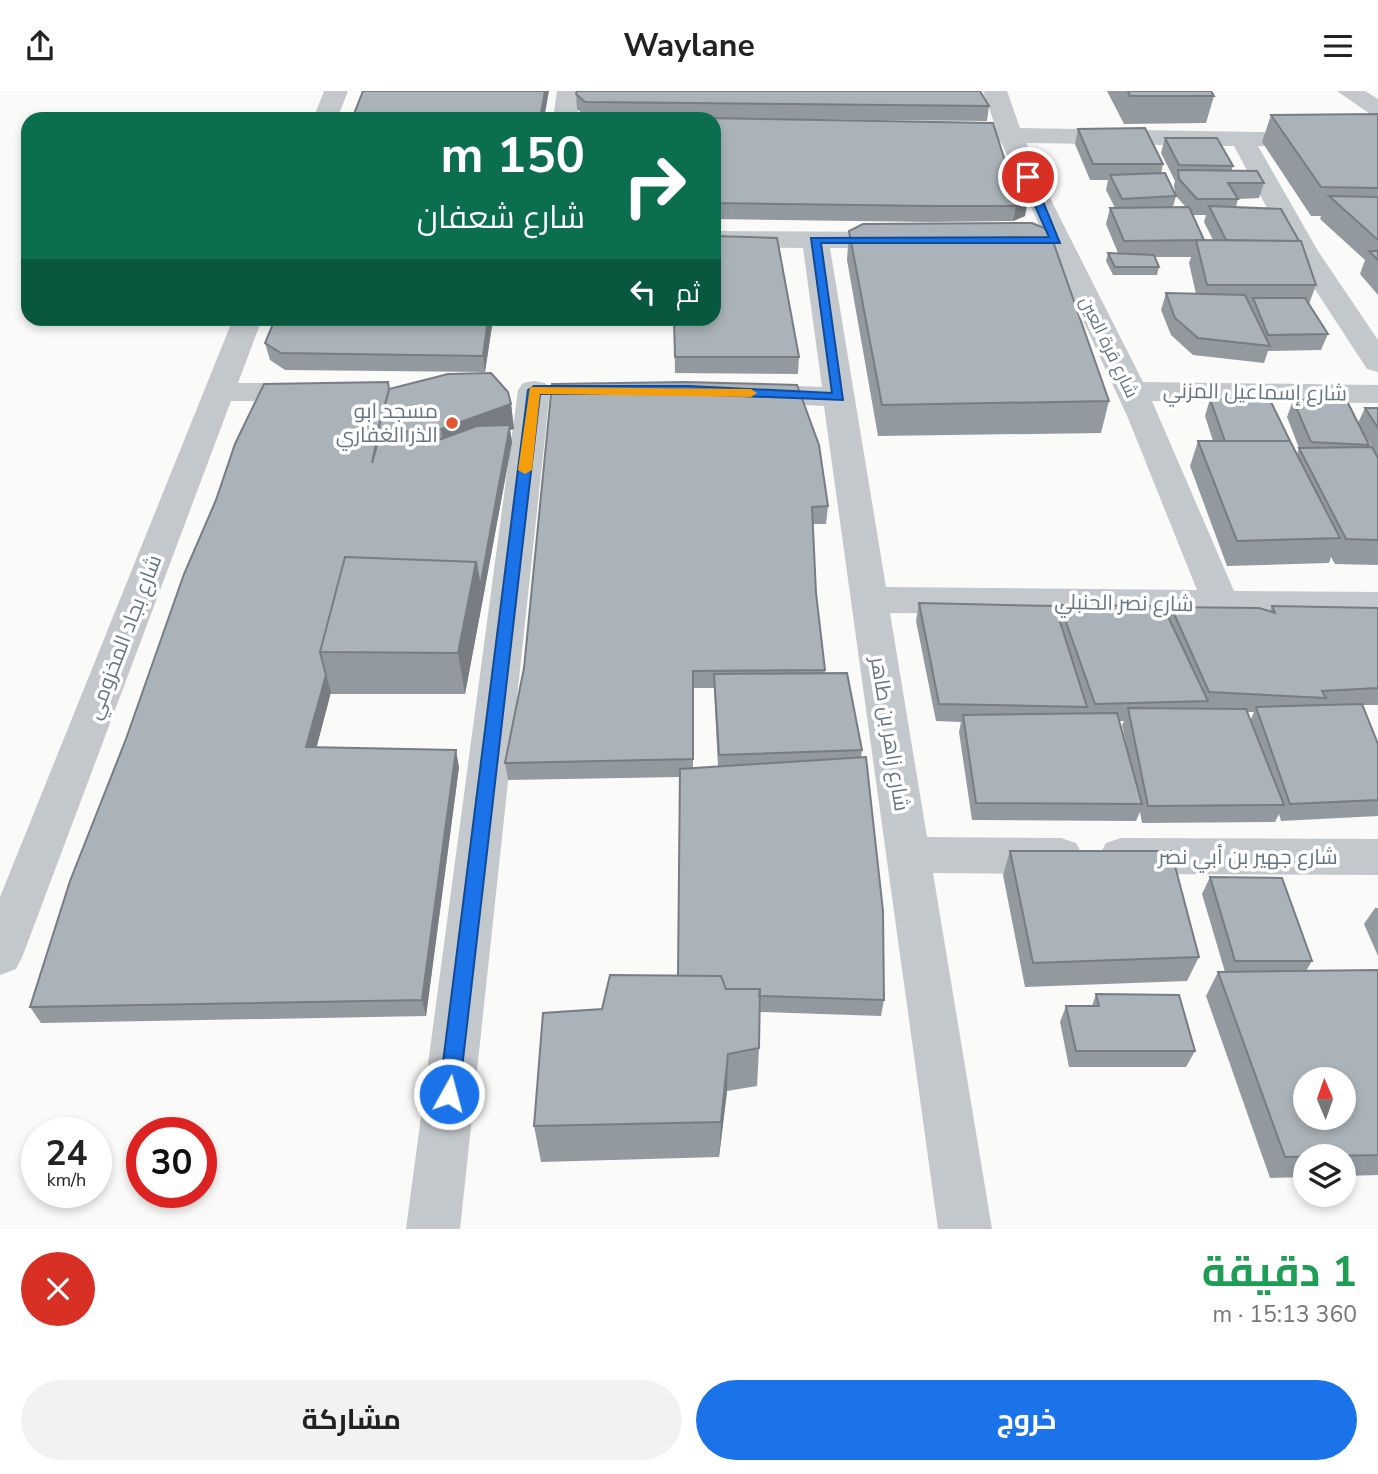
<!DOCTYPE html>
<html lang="ar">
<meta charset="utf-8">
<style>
:root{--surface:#fff;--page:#f2f2f2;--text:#222;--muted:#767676;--accent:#1a73e8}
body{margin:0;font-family:"Nunito Sans",Cairo,sans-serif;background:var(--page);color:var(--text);direction:rtl;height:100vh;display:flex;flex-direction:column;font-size:26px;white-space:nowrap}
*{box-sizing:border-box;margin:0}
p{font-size:23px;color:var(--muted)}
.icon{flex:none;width:38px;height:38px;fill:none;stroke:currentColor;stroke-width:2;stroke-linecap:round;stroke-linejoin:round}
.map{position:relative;height:1138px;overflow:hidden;direction:ltr}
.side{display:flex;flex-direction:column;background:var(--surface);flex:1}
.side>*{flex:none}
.top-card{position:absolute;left:21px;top:21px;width:700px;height:214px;border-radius:21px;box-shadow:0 4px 10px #0003;direction:rtl;background:#0b6e4f;color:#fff;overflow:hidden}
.needle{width:46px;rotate:358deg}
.fabs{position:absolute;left:1293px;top:976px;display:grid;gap:14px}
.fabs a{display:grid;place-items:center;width:63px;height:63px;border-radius:50%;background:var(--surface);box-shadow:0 4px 10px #0003;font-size:35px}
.speed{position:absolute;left:21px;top:1026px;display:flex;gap:14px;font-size:35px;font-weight:700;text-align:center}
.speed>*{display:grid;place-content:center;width:91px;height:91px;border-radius:50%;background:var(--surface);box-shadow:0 4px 10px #0003;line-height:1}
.speed small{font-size:18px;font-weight:400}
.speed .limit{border:10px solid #d22;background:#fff;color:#111}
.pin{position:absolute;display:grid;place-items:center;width:60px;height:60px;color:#fff;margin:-30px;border:4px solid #fff;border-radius:50%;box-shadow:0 2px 7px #0007}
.me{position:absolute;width:77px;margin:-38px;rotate:7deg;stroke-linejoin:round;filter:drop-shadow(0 0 5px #0008)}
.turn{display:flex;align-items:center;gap:24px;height:147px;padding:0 21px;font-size:32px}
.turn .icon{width:91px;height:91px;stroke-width:2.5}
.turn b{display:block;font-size:49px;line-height:60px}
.then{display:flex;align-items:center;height:66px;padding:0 21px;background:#0003;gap:14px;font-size:26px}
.round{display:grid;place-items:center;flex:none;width:74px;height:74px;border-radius:37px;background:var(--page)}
.overview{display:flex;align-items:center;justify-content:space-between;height:119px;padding:0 21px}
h1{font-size:42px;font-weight:700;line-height:52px;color:#1e9e55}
.button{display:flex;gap:14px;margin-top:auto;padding:14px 21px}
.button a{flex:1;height:80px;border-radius:42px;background:var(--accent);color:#fff;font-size:28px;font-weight:700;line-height:80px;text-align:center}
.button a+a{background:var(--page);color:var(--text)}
header{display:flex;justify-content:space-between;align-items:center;height:91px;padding:0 21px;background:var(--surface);font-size:32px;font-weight:700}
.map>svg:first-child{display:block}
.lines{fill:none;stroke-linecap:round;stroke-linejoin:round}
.minor{fill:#c3c8cc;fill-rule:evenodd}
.wall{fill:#929a9f;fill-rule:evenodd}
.shaded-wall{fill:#777d82}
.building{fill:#aab3b9;stroke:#777d82;stroke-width:2;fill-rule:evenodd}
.route{fill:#1a73e8;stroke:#114b97;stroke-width:2}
.slow{fill:#f59e0b}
.poi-dot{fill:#e4572e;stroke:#fff;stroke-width:2.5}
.labels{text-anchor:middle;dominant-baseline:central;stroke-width:7;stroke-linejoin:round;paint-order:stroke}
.far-street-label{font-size:18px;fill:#657683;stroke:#fff}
.street-label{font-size:21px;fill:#657683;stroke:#fff}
.poi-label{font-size:21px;fill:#657683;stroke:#fff;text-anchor:end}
</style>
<header><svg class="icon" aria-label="menu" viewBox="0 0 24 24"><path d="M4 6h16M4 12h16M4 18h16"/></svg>Waylane<svg class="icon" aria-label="share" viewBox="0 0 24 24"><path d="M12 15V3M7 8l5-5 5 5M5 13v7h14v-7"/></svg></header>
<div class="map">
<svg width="1378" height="1138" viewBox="0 0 1378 1138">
<rect width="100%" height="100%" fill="#fafaf8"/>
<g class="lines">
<path class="minor" d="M324,0h24l-11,28h-24z
M557,0h24l-4,28h-24z
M983,0h24l13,37 358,6v14l-120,-2 60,105 60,89v32l-11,-3 -77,-118 -56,-105 -208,-3 28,63 89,176 235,3v18l-226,-2 82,190 144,1v26l-488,-5 37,224 134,1 15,5 7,13 -7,13 -15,5 -128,-1 59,356h-54l-114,-823 -74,-4 -11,-2 -5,-7 5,-7 11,-2 72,3 -19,-139 -89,-1v-16l185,1 10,2 4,6 -4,6 -10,2h-69l56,339 311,3 -69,-172 -127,-276 -57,-1 -9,-2 -3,-5 3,-5 61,-1z
M1337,0h28l13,8v17l-8,-2z
M233,228h29l-24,64h74l11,2 5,7 -5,7 -11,2h-81l-208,554 -7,14 -16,6v-78z
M534,290l11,2 5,7 -90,839h-54l112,-839 5,-7z
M1121,747l257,1v36l-257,-1 -15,-5 -7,-13 7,-13z"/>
</g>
<path class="wall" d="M1107,0h104l3,5 -8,27 -82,1z
M576,3l413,12 -2,15 -221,-2 239,42 20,55 -12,5 -83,1 -216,-3v-100l-129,-3 -8,-7z
M1378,23v181l-18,-21 5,-14 -45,-41 1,-3h-10l-49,-74 9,-27z
M1078,38l85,35 -2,10 14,20 -1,-9 1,-4 -14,-28 4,-15 68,28 -2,5 33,12 -5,15 -21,1 -2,8 80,78 -7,19 19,30 -7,16 -53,1 -4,12 -71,-8 -22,-20 -10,-25 5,-17 30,1 -7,-31 2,-6h-37l5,10 -2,8h-44l-7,-14 2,-8h10l-12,-29 4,-16h5l-9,-18 2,-10h-18l-15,-36zM1176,105l8,9 2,2h-13zM1192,124h14l-2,7 9,18h-9z
M849,140l260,170 -8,32 -223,3 -31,-176z
M493,228l-8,53 -200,-2 -15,-10 -5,-17z
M674,228l125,38 -1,17 -123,-1z
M388,291l1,7 122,15 3,25 -4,1 2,12 -47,252h-134v-2l-15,56 143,19 -33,249 -385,7 -11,-16z
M552,293l276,122 -2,18h-13l3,69 9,80 37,77 -1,8 23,242 -3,16 -122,-4v36l-2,38 -30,5 -8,66 -178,5 -7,-36 68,-117 76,-33 2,-199 -172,3 -3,-17 19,-95zM693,597h21l4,79 -25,1z
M1210,308l80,42 7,13 2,-6 -12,-31 6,-17 65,23 7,-15h13v49l-11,-18 2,6 -1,2 10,11v107l-43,-1 -4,-7 -2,6 -102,3 -37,-100 8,-25h15l-8,-25z
M919,512l139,11 2,-9 108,11 3,-9 99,4 2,-5 106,2v97h-15l15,39v72l-97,5 -2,-7 -4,8 -133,1 -2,-11 -4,9 -164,-1 -13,-88 2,-10 -25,-1 -20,-100zM1247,621h7l-4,9zM1119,630h5l-2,4 5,23z
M1010,760l189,106 -12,24 -162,6 -22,-112z
M1210,786l102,84 -6,10 72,-1v205l-34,1v-19h-38v20l-36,1 -64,-182 12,-24h7l-23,-78z
M1375,817h3v48l-14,-32z
M1096,903l99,57 -9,16h-117l-9,-45 6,-16h26z"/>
<path class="shaded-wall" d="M545,0h4l-5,28h-4z
M1028,109l-3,16 -12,5 3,-15z
M488,228h5l-8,53 -2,-16z
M511,313l3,25 -4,1 2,12 -30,162 -2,-17 29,-156 -64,22 -4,-24z
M476,471l6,42 -17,90 -7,-41z
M326,584l5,17 -19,73 -6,-18z
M456,659l3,17 -33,249 -4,-16z
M728,963l-1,37 -8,66 2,-35z"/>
<path class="building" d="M363,0h182l-5,28h-188z
M577,0h403l9,15 -404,-4 -9,-8z
M1128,0h83l3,5h-84z
M1378,23v74l-57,-1 -50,-72z
M583,25l410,7 12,38 23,39 -12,6h-83l-219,-3v-84h-137z
M1145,37l18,36h-70l-15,-35z
M1165,47h52l16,28 -54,-1z
M1178,79l79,1 7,12h-36l10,16h-41l-18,-20z
M1165,82l11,23 -54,3 -12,-24z
M1329,105l49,1v43z
M1209,115l72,3 18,32 -73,-1z
M1189,116l15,33 -80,1 -14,-33z
M1032,132l17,7 60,171 -227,4 -33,-174 14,-7z
M714,145l63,2 22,119h-124l-1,-38h40z
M1196,149l105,1 15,44h-109z
M1369,160h9v9z
M1108,162l46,2 5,12h-44z
M1166,202l79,2 25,51 -72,-8 -23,-20z
M1253,207h52l23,36 -60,1z
M275,228h213l-5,37 -202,-3 -16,-10z
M491,282l17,19 3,12 -70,25 -64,5 12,-45 59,-15z
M388,291l1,8 -12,44v4l-5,25 6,-21 58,-1 41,-15 33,-1 -30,162 -4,-25 -131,-5 -25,95 6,23 -20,72 150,3 -34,250 -392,7 40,-126 56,-142 58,-165 32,-74 19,-56 29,-60z
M685,291l112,3 22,60 9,61 -16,1 4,86 9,77 -132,1v88l-188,4 19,-95 28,-284z
M1210,308l60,1 20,41h-65z
M1293,309l54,1 22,44 -58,-3z
M1365,317h13v20z
M1198,350h92l50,97 -103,3z
M1372,356l6,11v82l-32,-1 -47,-91z
M345,466l131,5 -18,91 -138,-1z
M919,512l136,3 32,101 -148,-3z
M1060,514l103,1 45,95 -113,3z
M1272,515l106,2v80l-56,3 4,7 -117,-6 -38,-85 88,1 16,5z
M847,582l15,77 -143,5 -5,-81z
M1362,613l16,40v56l-88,4 -34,-97z
M1128,617l118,1 38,96 -136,1z
M1117,622l25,91 -166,-1 -13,-88z
M866,666l17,154 1,89 -125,-4 1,-7h-34l-5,-13h-43l2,-207z
M1010,760h161l28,106 -166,6z
M1210,786l72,1 30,83h-77z
M1378,879v185l-93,2 -67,-185zM1306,989h38v38h-38z
M610,884l111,1 5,13h34l-1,59 -31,6 -7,68 -187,4 9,-113 59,-4z
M1096,903l83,1 16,56h-119l-10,-45h33z"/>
<path class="route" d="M1028,83l5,3 27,66h-239l22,157 -155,-6h-148l-81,700 -3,7 -7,3 -7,-3 -3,-7 89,-704 6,-4h154l144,7 -21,-155 238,-1 -27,-60z"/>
<path class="slow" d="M530,296l221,2 6,4 -6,4 -211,-3 -8,76 -7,4 -7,-4z"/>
<circle class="poi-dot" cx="452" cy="332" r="7"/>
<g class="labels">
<g class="far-street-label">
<text transform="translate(1109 256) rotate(64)">شارع قرة العين</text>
</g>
<g class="street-label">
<text transform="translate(1255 301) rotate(1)">شارع إسماعيل المزني</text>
<text transform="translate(1124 512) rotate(1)">شارع نصر الحنبلي</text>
<text transform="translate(124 546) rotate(-69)">شارع بجاد المخزومي</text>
<text transform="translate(890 643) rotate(81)">شارع زاهر بن طاهر</text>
<text x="1248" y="766">شارع جهير بن أبي نصر</text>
</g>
<g class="poi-label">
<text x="438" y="320">مسجد ابو<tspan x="438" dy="24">الذر الغفاري</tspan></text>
</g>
</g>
</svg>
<div class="fabs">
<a><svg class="needle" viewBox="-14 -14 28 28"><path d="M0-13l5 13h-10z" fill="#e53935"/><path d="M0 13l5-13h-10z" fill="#767676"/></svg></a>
<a><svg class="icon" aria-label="layers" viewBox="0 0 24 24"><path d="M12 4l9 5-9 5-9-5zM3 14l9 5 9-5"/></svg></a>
</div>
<div class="speed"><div>24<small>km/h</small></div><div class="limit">30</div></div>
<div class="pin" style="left:1028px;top:86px;background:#d93025"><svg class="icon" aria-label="arrive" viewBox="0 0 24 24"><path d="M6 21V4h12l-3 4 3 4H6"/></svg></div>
<svg class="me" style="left:449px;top:1003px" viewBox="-20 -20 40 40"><circle r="17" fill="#1a73e8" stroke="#fff" stroke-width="3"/><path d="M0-11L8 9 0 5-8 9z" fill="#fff"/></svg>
<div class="top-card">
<div class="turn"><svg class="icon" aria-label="right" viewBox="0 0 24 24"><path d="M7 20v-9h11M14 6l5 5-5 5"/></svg><div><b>150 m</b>شارع شعفان</div></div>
<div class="then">ثم<svg class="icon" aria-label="left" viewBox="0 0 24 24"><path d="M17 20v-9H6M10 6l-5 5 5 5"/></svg></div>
</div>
</div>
<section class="side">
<div class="overview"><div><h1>1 دقيقة</h1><p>360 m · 15:13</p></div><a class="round" style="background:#d93025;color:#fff"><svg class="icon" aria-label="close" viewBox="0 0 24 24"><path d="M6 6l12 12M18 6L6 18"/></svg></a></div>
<div class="button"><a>خروج</a><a>مشاركة</a></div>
</section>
